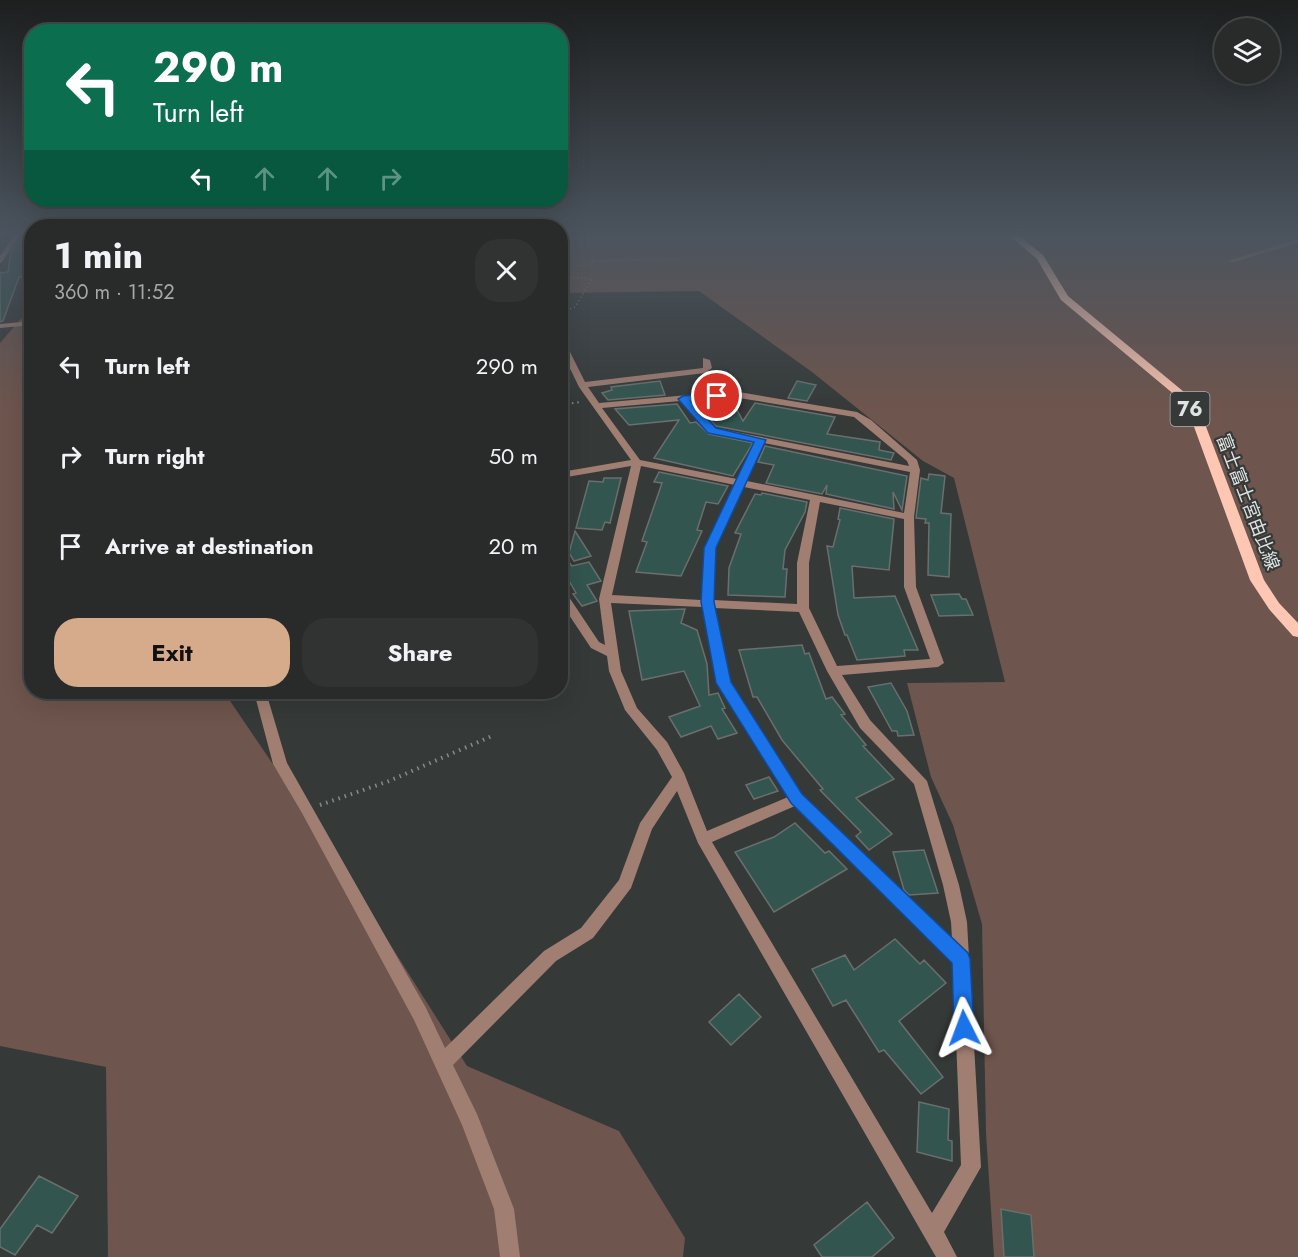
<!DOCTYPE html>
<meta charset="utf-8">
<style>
:root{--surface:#282b2a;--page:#303332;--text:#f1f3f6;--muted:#a5a7a8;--line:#444747;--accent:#d6ab8b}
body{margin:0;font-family:Jost,"Noto Sans JP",sans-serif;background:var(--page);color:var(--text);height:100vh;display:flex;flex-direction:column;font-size:22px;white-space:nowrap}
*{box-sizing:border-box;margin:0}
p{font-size:20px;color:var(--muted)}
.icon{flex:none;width:33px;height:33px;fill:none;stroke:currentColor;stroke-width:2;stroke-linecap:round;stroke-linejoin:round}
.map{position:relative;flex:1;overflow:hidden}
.side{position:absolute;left:24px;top:219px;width:544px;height:480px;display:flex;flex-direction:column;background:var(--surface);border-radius:24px;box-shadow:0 6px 24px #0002,0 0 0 2px var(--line)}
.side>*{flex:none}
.top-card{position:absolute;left:24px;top:24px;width:544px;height:183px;border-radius:24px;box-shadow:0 6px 24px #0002,0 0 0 2px var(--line);background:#0b6e4f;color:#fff;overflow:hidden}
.tools{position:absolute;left:1214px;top:18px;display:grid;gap:12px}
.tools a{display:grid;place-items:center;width:66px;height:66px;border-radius:50%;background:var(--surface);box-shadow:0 6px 24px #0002,0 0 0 2px var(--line);font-size:30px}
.pin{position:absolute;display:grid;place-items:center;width:51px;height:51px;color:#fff;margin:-26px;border:3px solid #fff;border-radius:50%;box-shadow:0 2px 6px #0007}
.me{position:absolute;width:66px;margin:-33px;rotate:357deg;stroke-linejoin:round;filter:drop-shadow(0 0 4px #0008)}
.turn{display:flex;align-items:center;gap:21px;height:126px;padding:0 30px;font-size:27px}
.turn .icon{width:78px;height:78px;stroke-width:2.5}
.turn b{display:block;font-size:42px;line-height:51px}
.lanes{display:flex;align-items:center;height:57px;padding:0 30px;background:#0003;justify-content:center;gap:30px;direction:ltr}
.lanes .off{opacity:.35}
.round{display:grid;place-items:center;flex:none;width:63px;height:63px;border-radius:24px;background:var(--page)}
.headline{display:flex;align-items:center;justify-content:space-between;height:102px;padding:0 30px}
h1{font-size:36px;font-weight:700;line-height:45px}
.primary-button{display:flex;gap:12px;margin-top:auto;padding:12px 30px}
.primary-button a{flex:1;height:69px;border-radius:24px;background:var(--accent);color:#111;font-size:24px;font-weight:700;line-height:69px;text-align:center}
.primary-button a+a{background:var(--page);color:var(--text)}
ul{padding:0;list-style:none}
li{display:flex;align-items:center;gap:18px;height:90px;padding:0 30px}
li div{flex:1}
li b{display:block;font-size:22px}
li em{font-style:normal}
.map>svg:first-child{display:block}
.green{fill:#6e554d}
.building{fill:#33554f;stroke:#6a6f6e;stroke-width:1.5}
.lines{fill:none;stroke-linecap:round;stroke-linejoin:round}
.path-far2{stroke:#868a89;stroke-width:1.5;stroke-dasharray:1 3;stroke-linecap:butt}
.path-far1{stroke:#868a89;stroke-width:2;stroke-dasharray:1.5 4;stroke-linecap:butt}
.path{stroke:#868a89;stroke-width:4;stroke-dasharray:1.5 5;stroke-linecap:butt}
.service{fill:#a07e72;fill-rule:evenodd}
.minor{fill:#a07e72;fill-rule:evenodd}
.primary{fill:#fec7b3;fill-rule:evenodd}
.route{fill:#1a73e8;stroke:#114b97;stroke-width:1.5}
.labels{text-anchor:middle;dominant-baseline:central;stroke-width:4.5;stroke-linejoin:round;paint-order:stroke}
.far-street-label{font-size:18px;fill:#e0e3e2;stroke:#353938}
.shield{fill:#353938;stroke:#adb0af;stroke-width:1.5}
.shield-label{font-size:20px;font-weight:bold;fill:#e0e3e2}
</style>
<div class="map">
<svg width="1298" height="1257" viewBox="0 0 1298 1257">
<rect width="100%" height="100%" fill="#353938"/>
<path class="green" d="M561,235h737v1022h-304l-8,-124 -4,-209 -29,-99 -22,-48 -24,-94 98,-1 -51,-204 -31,-17 -111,-89 -113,-81 -138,2z
M31,307l1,385h192l97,143 146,231 152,65 66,107 -2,19h-575l-2,-190 -106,-21v-703z"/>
<path class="building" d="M21,237h11v38l-13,2 -16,44 -3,1v-49l8,-1 3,-20z
M660,381l5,14 -57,5 -6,-7 10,-3 -1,-3z
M797,381l19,4 -9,16 -19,-3z
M731,399l12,22 12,-18 80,14 -8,17 53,8 -1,8 15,3 -3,7 -175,-34 -8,-8 10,-3 -4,-14z
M677,404l13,19 6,-1 13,12 44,9 -20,33 -79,-18 25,-38 -50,5 -14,-16z
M765,446l142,30 -5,34 -9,-18 1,17 -68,-15 1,-9 -5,9 -56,-11 8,-18 -16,-3z
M659,472l69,14 -10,18 -12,-2 -9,28 5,1 -21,45 -45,-4 11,-30 -5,-1 20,-58 -8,-1z
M929,474l16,2 -4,37 10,1 -2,63 -21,-2 1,-52h-4l1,-4 -10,-1 5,-40 7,2z
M604,478h17l-11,45 -5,-1 -3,8 -26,-2 13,-47 14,1z
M762,493l45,9 -2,10 -20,38 -2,19h4l-2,28 -57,-2 1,-27 12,-34 -6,-1 20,-39 6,1z
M840,508l54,11 -5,51 -37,-4 2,32 41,-2 23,54h-14l1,6 -48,4 -10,-25h-2l-7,-20 -11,-69 6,1 7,-27 -2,-1z
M575,531l16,25 -17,5 -5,-8z
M568,561l4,5 17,-4 12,19 -14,4 10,16 -15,5 -9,-12 3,-1 -15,-26z
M959,594l3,5h4l7,16 -34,1 -8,-21z
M685,609l-4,14 16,7 10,34 2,31 9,-2 7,15 -3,1 15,24 -19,6 -7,-13 -30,11 -12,-20 31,-11 -16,-35 -42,9 -13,-69z
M802,645l3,9 4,-1 17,46 6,-2 13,17 -4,1 25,30 -3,1 31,33 -38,19 36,36 -23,16 -13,-14 5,-4 -41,-42 3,-1 -41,-49 -25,-43h-4l-14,-47z
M891,683l16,28 7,24 -16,1 -1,-5h-5l-24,-44z
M769,777l9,14 -24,8 -8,-14z
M795,823l30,30 4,-2 18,18 -73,43 -39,-60 39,-15z
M924,850l14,43 -29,2 -5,-5 -11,-38z
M895,939l25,25 4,-4 22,23 -47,38 44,56 -22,17 -37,-44 -5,2 -33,-52 -13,6 -21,-37 33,-14 9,15z
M739,994l22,23 -30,28 -22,-23z
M919,1102l30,7 -1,31 4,1v20l-35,-9z
M39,1176l39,20 -26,37 -15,-8 -22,30 -15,-8v-18z
M867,1202l27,36 -22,19h-50l-8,-12z
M1001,1209l30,6 3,42h-30z"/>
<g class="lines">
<path class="path-far2" d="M589,240l90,-1
M594,261l86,-2
M561,267l27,-2 6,-4 -7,-26
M561,276l31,3 -17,28 -14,5"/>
<path class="path-far1" d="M561,405l19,-3"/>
<path class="path" d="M320,805l69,-24 103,-45"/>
<path class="service" d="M1298,239v4l-65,19 -5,-1z"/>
<path class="minor" d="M14,235h6l-18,27 -2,1v-7z
M32,321v4l-32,3v-4z
M561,335l4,2 6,17 14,28 118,-14v-10l7,2 2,8 -7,5 -117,14 11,16 134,-12 124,21 14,8 46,40 3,10 -6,47 2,70 28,76 -6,4 -96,8 28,45 57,61 32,104 8,37 14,245 -37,65 13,25h-21l-238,-414 -21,-52 -25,38 -21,59 -38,50 -37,23 -103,104 24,49 37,95 6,48h-20l-6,-48 -32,-84 -48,-105 -112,-207 -29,-49 -19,-72h12l21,71 139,245 19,40 99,-97 37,-23 38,-48 21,-57 32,-46 -15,-27 -32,-40 -16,-39 -2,-15 -16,-8 -30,-45v-13l4,1 34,51 6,3 -6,-46 32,-133 -70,12v-6l70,-12 -52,-73 -16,-33zM733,397l121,20 53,44 2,5 -194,-38 -26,-27zM680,401l29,31 47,9 -19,38 -97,-19 -38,-52zM764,443l146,29 -6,41 -157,-32zM641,466l94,19 -30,63 -4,52 -89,-5zM744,487l66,13 -13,63v41l-84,-4 2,-52zM820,502l84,17v68l26,72 -93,7 -28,-58v-45zM611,603l91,4 15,76 71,114 -81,34 -23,-58 -17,-31 -30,-34 -16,-37zM714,608l85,4 28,59 33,57 54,56 29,101 8,37 1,17 -150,-144 -73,-113zM795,806l158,156 8,203 -29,48 -220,-371z"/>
<path class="primary" d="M1009,235h9l25,20 25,41 116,96 21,32 59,156 15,23 19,20v14l-5,-1 -24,-27 -19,-29 -57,-156 -17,-28 -115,-96 -24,-41z"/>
</g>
<linearGradient id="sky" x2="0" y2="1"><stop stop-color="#1d1f1f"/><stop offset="0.57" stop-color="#4b545e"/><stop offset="1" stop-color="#4b545e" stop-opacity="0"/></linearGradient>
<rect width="1298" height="411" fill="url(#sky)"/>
<path class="route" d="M717,393l5,3 -2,2 -29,3 25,27 50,12 -50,108 -2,54 17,80 71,112 166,159 2,6 4,69 -3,7 -7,3 -7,-3 -3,-7 -2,-65 -161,-160 -75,-120 -15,-81 3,-54 50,-106 -46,-9 -30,-34 5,-3z"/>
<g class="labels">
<g class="far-street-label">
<text transform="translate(1248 502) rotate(69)">富士富士宮由比線</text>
</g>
<rect class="shield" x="1170.5" y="392" width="39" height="34" rx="4.5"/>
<g class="shield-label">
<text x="1190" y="409">76</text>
</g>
</g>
</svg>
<div class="tools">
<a><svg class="icon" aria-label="layers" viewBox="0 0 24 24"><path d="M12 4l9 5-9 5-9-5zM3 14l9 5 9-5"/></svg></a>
</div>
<div class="pin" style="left:717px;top:396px;background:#d93025"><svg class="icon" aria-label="arrive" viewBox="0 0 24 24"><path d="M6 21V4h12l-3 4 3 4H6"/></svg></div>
<svg class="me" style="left:964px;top:1028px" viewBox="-20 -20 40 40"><path d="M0-17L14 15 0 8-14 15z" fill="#1a73e8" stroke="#fff" stroke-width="4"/></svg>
<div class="top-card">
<div class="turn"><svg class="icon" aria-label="left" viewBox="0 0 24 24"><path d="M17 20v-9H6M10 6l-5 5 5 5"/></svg><div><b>290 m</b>Turn left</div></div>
<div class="lanes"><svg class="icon" aria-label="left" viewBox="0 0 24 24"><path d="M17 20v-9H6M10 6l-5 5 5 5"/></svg><svg class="icon off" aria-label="ahead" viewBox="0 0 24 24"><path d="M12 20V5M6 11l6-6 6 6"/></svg><svg class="icon off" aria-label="ahead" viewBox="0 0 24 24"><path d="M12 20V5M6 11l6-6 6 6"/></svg><svg class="icon off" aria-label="right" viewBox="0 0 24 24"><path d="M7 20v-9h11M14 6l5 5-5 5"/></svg></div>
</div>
<section class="side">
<div class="headline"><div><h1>1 min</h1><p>360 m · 11:52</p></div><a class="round"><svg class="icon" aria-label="close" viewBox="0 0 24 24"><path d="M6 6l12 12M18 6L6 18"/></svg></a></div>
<ul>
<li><svg class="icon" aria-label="left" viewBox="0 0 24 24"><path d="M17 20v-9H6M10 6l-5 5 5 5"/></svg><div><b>Turn left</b></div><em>290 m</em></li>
<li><svg class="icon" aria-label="right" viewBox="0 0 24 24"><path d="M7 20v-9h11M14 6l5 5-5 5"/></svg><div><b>Turn right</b></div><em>50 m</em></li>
<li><svg class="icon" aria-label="arrive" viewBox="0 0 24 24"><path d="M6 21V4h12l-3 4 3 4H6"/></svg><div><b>Arrive at destination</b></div><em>20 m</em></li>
</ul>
<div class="primary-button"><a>Exit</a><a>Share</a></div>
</section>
</div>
